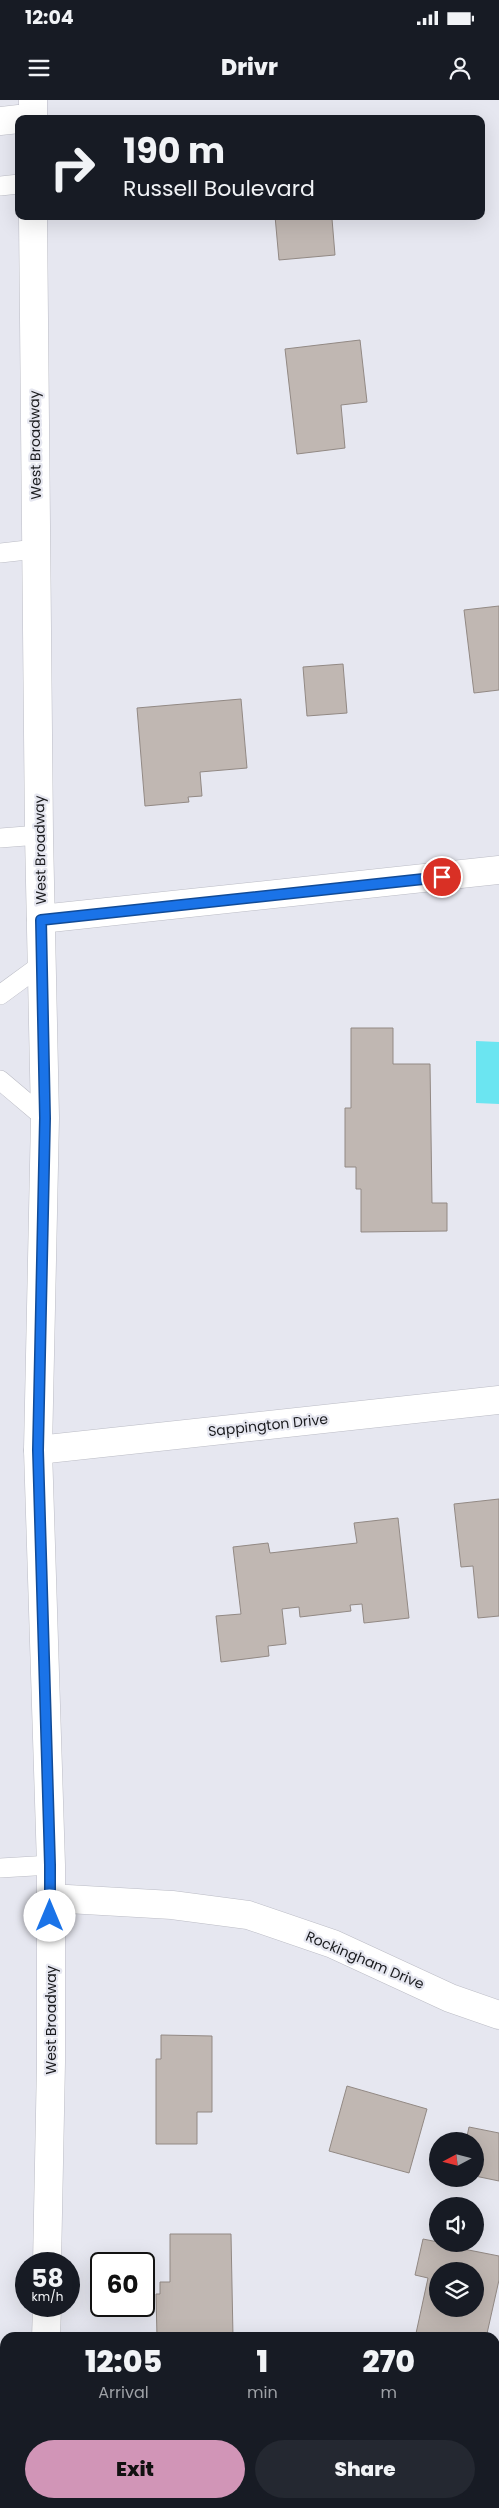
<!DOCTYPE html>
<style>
:root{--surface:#171b24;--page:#242831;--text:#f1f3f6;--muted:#9ea1a6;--accent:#d195b7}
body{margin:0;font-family:Poppins,sans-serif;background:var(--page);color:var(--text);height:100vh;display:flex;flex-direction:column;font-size:19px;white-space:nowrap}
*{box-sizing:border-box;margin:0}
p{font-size:16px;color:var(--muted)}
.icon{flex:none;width:28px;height:28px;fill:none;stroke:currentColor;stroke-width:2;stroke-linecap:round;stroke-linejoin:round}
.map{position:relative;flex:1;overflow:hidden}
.side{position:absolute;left:0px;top:2232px;width:500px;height:176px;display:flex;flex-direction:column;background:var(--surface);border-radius:15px 15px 0 0;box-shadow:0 5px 20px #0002}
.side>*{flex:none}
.banner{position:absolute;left:15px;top:15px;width:470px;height:105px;border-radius:10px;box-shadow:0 5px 20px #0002;background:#171b24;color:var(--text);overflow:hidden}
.needle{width:32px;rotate:263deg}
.controls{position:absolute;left:429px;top:2032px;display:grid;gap:10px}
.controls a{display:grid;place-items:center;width:55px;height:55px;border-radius:50%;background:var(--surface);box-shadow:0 5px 20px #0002;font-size:25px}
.speed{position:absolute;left:15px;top:2152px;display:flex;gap:10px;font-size:25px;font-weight:700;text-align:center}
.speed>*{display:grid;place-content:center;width:65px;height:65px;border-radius:50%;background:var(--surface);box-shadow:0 5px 20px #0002;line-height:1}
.speed small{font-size:12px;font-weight:400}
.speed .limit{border:2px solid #111;border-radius:8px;background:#fff;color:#111}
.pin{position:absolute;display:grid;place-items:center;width:42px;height:42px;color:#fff;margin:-21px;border:2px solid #fff;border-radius:50%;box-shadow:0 1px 5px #0007}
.me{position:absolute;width:55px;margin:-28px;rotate:0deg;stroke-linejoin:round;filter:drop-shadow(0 0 4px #0008)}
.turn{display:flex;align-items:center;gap:18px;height:105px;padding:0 25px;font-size:22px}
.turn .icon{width:65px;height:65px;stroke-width:2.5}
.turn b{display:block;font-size:35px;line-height:42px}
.eta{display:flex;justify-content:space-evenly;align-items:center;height:85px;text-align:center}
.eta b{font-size:30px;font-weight:800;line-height:35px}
.button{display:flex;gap:10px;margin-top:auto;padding:10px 25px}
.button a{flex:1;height:58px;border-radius:30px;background:var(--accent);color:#111;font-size:20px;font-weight:800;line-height:58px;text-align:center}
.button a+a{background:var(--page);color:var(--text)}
.status{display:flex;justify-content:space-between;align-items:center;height:35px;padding:0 25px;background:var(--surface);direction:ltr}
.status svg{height:14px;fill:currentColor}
header{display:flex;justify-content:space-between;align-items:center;height:65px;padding:0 25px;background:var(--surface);font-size:22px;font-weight:800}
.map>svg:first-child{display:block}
.water{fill:#6be5f1}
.building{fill:#c0b7b2;stroke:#928984;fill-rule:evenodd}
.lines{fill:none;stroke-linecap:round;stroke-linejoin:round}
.lane-casing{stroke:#bbbcc5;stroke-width:20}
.street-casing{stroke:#bbbcc5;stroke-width:29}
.primary-casing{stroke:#bbbcc5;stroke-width:29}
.lane{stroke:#fff;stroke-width:19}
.street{stroke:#fff;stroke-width:28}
.primary{stroke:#fff;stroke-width:28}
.route-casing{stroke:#114b97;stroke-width:12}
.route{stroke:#1a73e8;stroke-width:9}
.labels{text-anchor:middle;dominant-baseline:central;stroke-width:4.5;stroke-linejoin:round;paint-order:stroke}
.street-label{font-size:14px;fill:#1a1b1e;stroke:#e6e7f0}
</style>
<div class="status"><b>12:04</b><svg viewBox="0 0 49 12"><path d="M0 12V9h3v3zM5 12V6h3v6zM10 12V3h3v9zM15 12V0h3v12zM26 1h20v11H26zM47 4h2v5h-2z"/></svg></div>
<header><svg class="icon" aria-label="menu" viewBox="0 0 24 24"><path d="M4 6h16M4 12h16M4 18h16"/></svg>Drivr<svg class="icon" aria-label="person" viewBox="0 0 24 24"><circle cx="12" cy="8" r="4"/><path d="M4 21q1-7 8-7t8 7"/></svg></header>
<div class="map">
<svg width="499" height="2408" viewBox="0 0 499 2408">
<rect width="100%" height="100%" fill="#e6e7f0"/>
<path class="water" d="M476,941l23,1v62l-23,-1z"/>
<path class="building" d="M275,116h80v1l-23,2 3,36 -56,5z
M360,240l7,62 -26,3 4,43 -48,6 -12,-105z
M499,506v84l-25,3 -10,-83z
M343,564l4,49 -40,3 -4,-49z
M241,599l6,69 -47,4 2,24 -14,1 1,5 -44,4 -8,-98z
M351,928h42v36h37l2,139h15v28l-86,1v-43h-5v-22h-11v-59h6z
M499,1399v117l-21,2 -5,-52 -12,1 -7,-63z
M398,1418l11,100 -45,5 -2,-19 -12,1 1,6 -51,6 -1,-10 -17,2 4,35 -18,2 1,10 -48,6 -5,-46 25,-2 -8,-67 35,-4 2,10 87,-10 -3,-20z
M161,1935l51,1v76h-15v32h-41v-85h5z
M347,1986l80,23 -18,64 -80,-22z
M469,2027l30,6v48l-24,-5v-35h-9z
M170,2134h61l2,103h-76l-1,-43h4v-12h10z
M423,2139l15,3v2l61,12v24l-13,58h-71l13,-60 -13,-3zM438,2171h37v38h-37z"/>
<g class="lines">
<defs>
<path id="lane" d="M0,86l19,-2
M0,453l36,-4
M0,738l39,-3
M0,895l41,-30
M0,980l45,38
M0,1768l51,-3"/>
<path id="street" d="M0,21l19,-2
M41,819l458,-49
M38,1350l461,-50
M50,1798l122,7 76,10 85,29 117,54 49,17"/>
<path id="primary" d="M33,19v-19
M33,116l6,619 6,283 -7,332 13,415v197l-4,202
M46,2238l1,-32
M43,2408v-4"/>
</defs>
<use href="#lane" class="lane-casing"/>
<use href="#street" class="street-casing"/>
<use href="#primary" class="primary-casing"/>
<use href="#lane" class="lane"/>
<use href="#street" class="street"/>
<use href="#primary" class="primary"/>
</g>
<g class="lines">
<defs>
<path id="route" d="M50,1816v-51l-12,-415 7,-332 -4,-198 401,-43"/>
</defs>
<use href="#route" class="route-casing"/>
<use href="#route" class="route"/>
</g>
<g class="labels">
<g class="street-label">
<text transform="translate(35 345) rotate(-91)">West Broadway</text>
<text transform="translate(40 750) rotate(-91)">West Broadway</text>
<text transform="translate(268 1325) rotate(-6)">Sappington Drive</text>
<text transform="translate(365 1860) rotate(23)">Rockingham Drive</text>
<text transform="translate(51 1920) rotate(-90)">West Broadway</text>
</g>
</g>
</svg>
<div class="controls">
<a><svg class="needle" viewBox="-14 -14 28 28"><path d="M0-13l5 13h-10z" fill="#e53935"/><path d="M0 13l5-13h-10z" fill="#9ea1a6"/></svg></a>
<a><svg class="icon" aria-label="sound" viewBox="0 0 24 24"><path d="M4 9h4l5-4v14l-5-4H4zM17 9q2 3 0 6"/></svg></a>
<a><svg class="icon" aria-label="layers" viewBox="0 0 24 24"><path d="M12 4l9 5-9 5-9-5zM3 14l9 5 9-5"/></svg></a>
</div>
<div class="speed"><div>58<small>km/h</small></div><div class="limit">60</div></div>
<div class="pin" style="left:442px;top:777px;background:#d93025"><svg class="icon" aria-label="arrive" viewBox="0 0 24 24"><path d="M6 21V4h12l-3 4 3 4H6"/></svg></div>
<svg class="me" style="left:50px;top:1816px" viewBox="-20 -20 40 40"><circle r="19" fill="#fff"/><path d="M0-13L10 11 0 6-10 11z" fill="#1a73e8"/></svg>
<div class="banner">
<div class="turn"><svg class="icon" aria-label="right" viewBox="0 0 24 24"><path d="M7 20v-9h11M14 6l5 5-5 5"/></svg><div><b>190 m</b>Russell Boulevard</div></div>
</div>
<section class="side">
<div class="eta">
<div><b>12:05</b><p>Arrival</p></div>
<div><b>1</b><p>min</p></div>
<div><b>270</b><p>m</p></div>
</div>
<div class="button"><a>Exit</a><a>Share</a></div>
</section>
</div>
